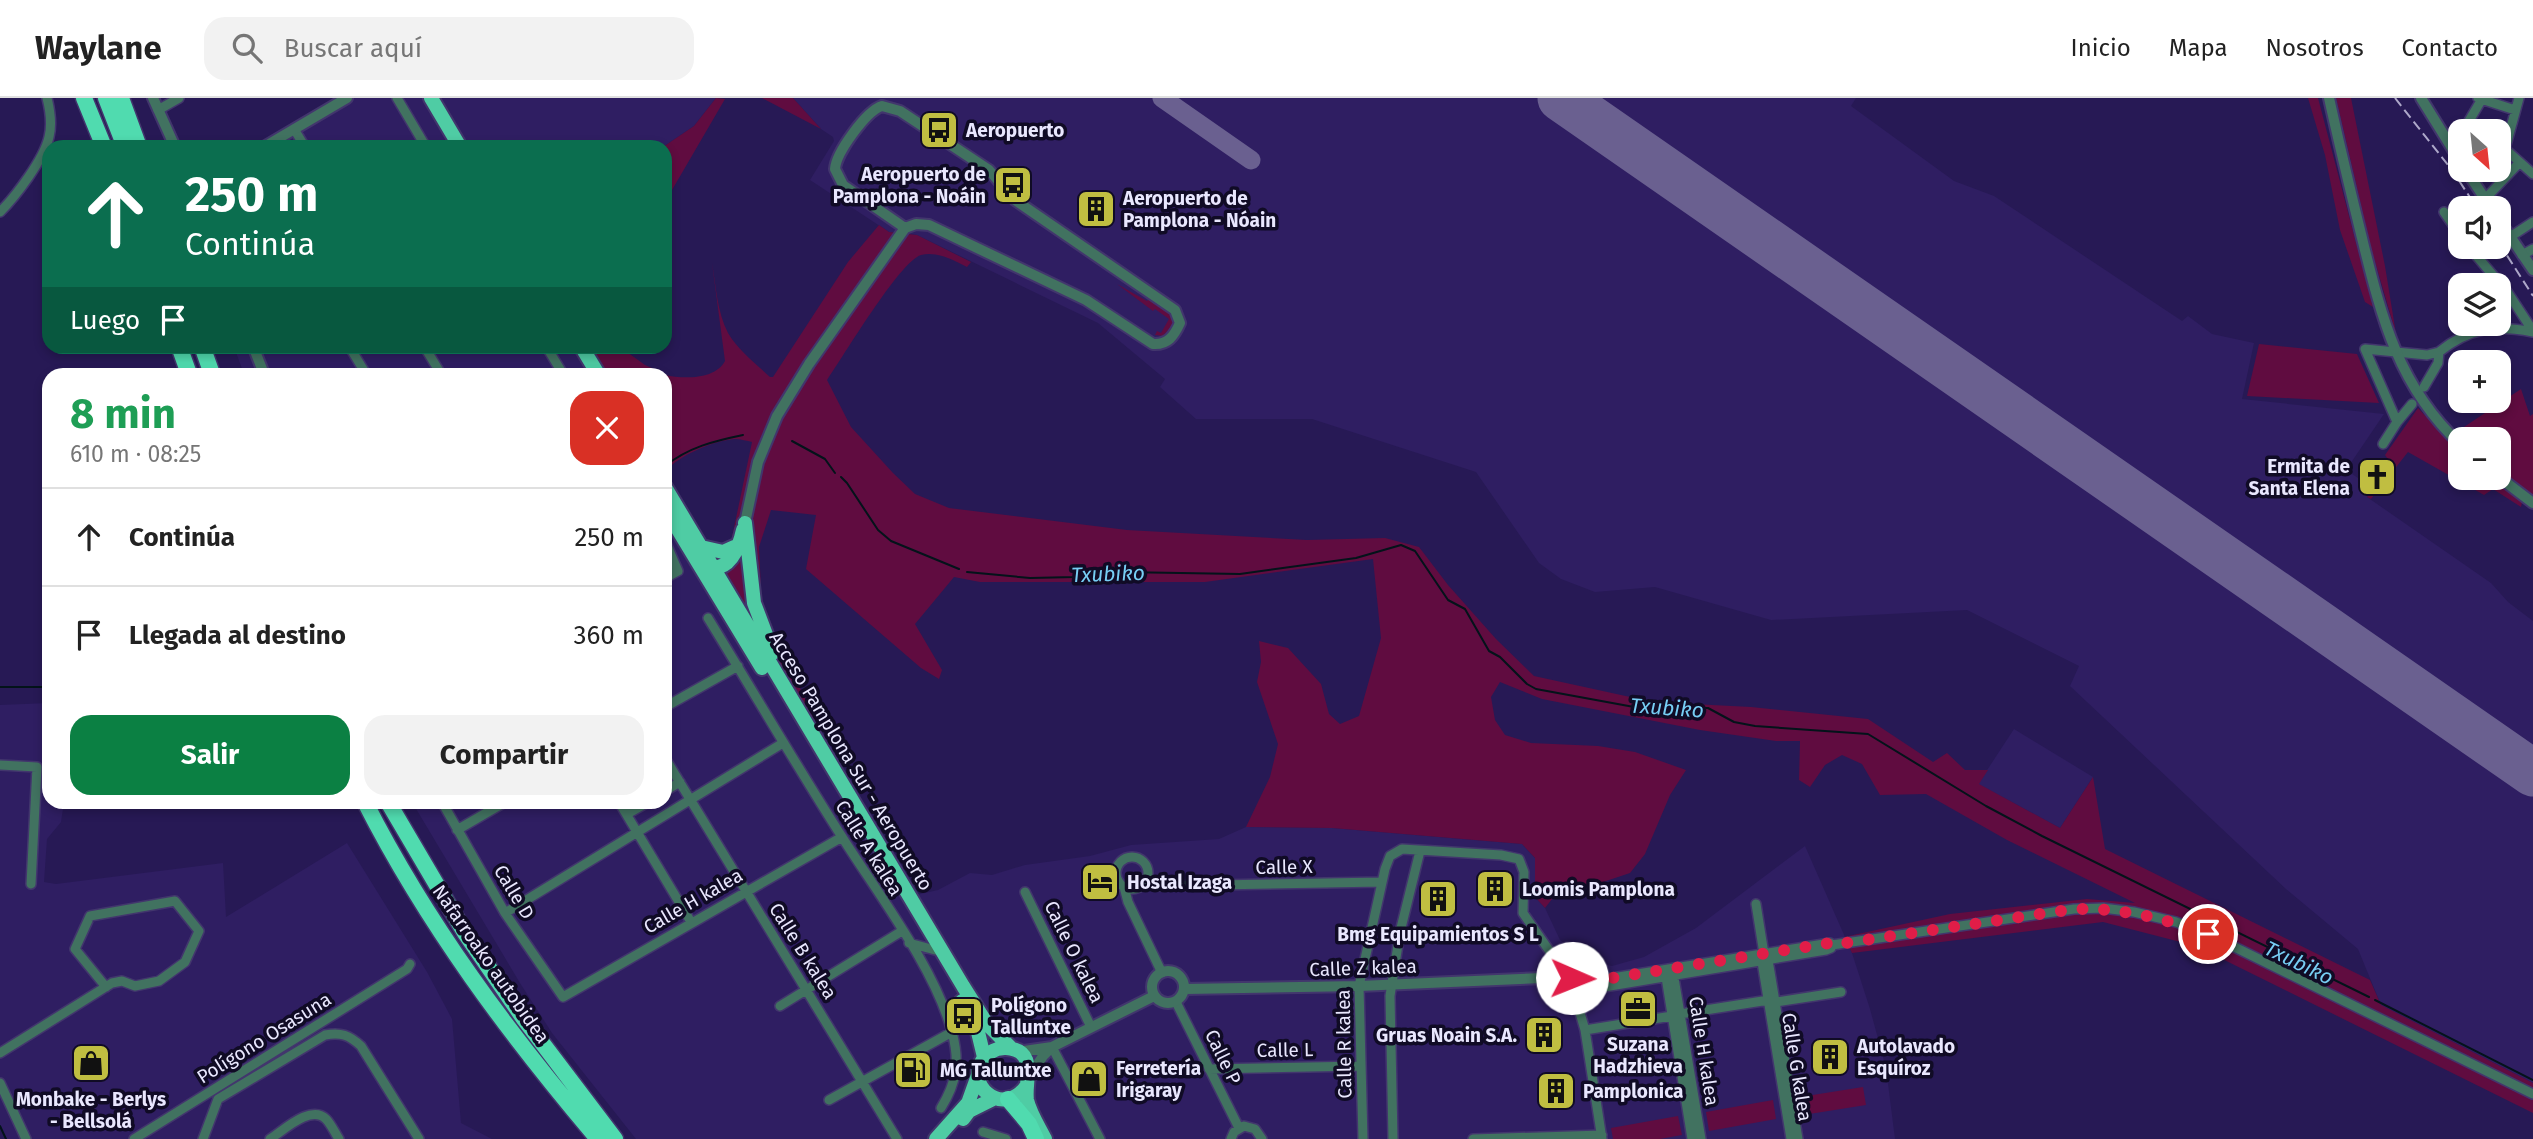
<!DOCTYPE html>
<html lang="es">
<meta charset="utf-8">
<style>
:root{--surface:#fff;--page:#f2f2f2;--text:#222;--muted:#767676;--line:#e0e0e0;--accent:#0b8043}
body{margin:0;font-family:"Fira Sans",sans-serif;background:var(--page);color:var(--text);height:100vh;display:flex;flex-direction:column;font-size:26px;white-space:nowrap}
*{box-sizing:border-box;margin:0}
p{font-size:23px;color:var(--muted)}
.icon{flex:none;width:38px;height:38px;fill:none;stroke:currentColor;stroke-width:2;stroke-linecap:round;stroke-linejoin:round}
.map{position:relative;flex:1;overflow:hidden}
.side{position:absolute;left:42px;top:270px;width:630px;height:441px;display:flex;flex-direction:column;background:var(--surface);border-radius:21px;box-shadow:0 4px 10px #0003}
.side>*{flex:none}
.hud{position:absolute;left:42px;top:42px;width:630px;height:214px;border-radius:21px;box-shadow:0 4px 10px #0003;background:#0b6e4f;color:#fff;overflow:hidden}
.needle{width:46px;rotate:153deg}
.controls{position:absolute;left:2448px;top:21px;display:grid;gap:14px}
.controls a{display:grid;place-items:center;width:63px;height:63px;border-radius:14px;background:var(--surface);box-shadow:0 4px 10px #0003;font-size:35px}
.pin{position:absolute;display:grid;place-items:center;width:60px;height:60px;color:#fff;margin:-30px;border:4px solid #fff;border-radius:50%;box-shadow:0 2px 7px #0007}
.me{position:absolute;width:77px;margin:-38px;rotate:91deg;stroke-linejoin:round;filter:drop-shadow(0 0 5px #0008)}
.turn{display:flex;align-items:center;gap:24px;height:147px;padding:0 28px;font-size:32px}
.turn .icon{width:91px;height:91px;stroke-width:2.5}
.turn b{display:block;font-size:49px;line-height:60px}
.then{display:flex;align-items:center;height:66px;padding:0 28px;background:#0003;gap:14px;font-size:26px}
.round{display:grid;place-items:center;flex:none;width:74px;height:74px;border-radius:21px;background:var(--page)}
.overview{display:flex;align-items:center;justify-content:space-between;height:119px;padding:0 28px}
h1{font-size:42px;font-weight:700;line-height:52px;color:#1e9e55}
.primary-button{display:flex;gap:14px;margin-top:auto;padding:14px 28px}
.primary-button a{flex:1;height:80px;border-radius:21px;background:var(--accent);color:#fff;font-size:28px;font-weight:700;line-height:80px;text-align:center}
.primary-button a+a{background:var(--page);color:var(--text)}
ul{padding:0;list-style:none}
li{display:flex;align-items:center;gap:21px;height:98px;padding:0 28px;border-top:2px solid var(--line)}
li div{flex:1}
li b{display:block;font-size:26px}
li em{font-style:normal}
header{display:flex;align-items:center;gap:42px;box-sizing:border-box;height:98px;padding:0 35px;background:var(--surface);border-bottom:2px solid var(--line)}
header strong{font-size:33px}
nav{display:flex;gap:38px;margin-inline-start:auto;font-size:24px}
.search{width:490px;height:63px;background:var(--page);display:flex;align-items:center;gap:18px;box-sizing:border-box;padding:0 24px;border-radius:21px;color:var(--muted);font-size:26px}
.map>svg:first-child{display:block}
.built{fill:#2f1e62}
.green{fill:#600c40}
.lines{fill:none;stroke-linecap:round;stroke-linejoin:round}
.stream{stroke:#03131a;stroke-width:2}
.taxiway{stroke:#6a6090;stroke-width:19}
.runway{stroke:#6a6090;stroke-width:47}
.minor-casing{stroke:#42366d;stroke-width:12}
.tertiary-casing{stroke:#42366d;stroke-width:14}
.trunk-casing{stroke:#42366d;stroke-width:18}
.motorway-casing{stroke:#42366d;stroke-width:19}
.minor{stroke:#417260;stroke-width:9}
.tertiary{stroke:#417260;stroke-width:10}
.trunk{stroke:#4fcca4;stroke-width:14}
.motorway{stroke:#50dbaf;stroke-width:16}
.rail{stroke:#aea8ca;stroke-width:2;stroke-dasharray:10 5;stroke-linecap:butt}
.route{stroke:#e11d48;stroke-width:12;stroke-dasharray:0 21.6}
.labels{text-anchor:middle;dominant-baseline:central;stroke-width:7;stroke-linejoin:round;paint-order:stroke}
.poi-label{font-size:19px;font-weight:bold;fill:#e9e7fe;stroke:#100b25;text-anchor:start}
.street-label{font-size:19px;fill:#e9e7fe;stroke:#100b25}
.water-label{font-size:21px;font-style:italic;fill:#77cef4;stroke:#100b25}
</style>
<header>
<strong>Waylane</strong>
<div class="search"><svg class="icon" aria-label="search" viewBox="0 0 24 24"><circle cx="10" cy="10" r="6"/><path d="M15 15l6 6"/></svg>Buscar aquí</div>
<nav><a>Inicio</a><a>Mapa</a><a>Nosotros</a><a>Contacto</a></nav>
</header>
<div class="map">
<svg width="2533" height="1041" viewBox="0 0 2533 1041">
<rect width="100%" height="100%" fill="#271955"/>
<path class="built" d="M352,0h364l-22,28 -31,21h-392z
M793,0h1063l-5,8 103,75 40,15 188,125 6,-5 24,18 42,9 -12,56 142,15 -38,56 27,18 -6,9 124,86 17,19 25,19v462l-152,-78 -23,-56 -72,-60 -216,-203 9,-20 -112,-56 -196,10 -116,-33 -60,5 -34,-13 -22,-16 -63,-91 -164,-53h-116l-36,-32 5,-8 -67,-56 -181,-88 -28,-3 -79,-52 24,-39 -1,-4 -12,-8z
M234,249h356l17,27h-363z
M665,376l57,98 97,155 97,168 22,-5 32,-17 22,2 33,-10 65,-9 41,-11 88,-6 27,-12 86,1 190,16 13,14v39l10,11 15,32 15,12 13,3 14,9 10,2 32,-9 52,-29 109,-82 47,107 18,56 16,59 9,71h-1259l-84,-106 -32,-50 -108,-181h253z
M49,605v65l-4,1 4,7v26h15l-3,20 -14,17 -3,43 12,2 167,-21 3,54 121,-74 80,129 25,47 9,104 31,16h-486l-6,-13v-421z
M2014,631l79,48 -33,51 -82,-44z"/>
<path class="green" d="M716,0l9,1 -60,103v-55h-2l31,-21z
M762,0h31l28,31z
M2308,0h10l55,209 -8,-5 -25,-72 -15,-75z
M2336,0h15l34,168 11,68 -25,-86z
M879,127l10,7 28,3 54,27 -4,5c-14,-7 -30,-16 -46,-12 -21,6 -78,102 -94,125l24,47 42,46 22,21 34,14 178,22 180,10 78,-2 34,9 29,38 48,54 38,37 119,26 98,5 117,12 65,43 14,-9 18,17h23l-9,14 81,44 33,-51 12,72 265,131 11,25 152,78v30l-337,-167 -93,-24 -251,31 -8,-16 106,-23 137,-15 48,4 -128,-63 -81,-46 -46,1 -18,-31 -20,-9 -17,10 -15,22 -11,-7 1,-39h-24l-76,-11 -158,-31 -42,-17 -9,15 4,23 10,15 26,8 67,3 37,6 51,18 -16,25 -25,59 -15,19 -78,26 -7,9 -10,-11v-39l-13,-14 -190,-16 -86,-1 24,-50 8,-33 -21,-62 4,-20 -2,-21 29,7 33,36 8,30 11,10 19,-8 22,-78 -8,-79 -168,23h-225l-26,-5 -39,47 27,46 -3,9 -18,-11 -115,-99 10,-54 -45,-5 -12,37 3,63 57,117 -113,-183 16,3 9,-5 21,-100c-5,-1 -11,-3 -17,-3 -22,2 -56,16 -70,33v-97c18,4 50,5 60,-14l-13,-98c4,22 5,49 16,70 10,17 27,30 42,44h3l75,-115z
M1117,186l30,17 2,-2 22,16 3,8 -11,13 -8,-1 2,-4 4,2 8,-14 -14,-10 -2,2z
M2259,246l98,10 22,49 -132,-7z
M590,249h30l25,18 20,9h-58z
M2521,291l9,27 3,-2v85l-34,-26v-34h-37l-7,-6z
M2418,310l42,44v26h29l33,24 -1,5 -28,-18 -9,6 -76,-43 -37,47 -4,-2 21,-25 2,-10 -5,-7z
M1544 882a12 12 0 1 1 24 0a12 12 0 1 1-24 0Z
M1863,989l3,18 -63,10 -3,-18z
M1773,1002l3,19 -67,12 -3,-19z
M1678,1018l4,19 -22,4h-47l-2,-11z"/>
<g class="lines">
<path class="stream" d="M792,343l33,18 10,14
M665,368c24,-19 49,-25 78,-31
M841,379l6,6 31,47 13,11 68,28
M967,474l63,6 45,-1 46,-5 119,2 116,-16 45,-13 14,6 33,49 17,9 24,42 11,6 27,27 9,5 98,18 74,1 26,14 21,4 113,8 118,72 56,30 327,161
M0,589h49
M2375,902l158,80
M0,1028l6,13"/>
<path class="taxiway" d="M1162,0l89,62"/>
<path class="runway" d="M1561,0l972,675"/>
<defs>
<path id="minor" d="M397,0l29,49
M2478,0l37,12
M2519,0l-14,51 28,25
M158,12l21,-12
M294,31l11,18
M2463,33l19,-32
M2485,101l34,-36
M0,114c16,-16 44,-53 49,-75 3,-12 1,-27 -2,-39
M2444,114l16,23
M2510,139l23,-15
M2469,149l39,46 25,38
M2522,157l11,-6
M349,248l17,28
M424,248l17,28
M546,248l17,28
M2439,254c31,-25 55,-27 94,-20
M2397,324l15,-18
M2383,346l14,-22 -32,-73 62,6 12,-3 -1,11 -14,24
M665,443l13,30 -13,7
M708,520c45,73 88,147 134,219 36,57 93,131 110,195 8,30 5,50 -11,76
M665,609l73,-41
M665,660l232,381
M0,667l37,2 -6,117
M665,693l15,-9
M442,704l63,111 58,84 279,-160
M619,704l72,120
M627,716l21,-12
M457,732l48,-28
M1116 775a16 16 0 1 1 32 0a16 16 0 1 1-32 0Z
M1146,783l12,5 223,-4
M1124,789l4,15 34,71
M1025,794l66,135
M1756,806l8,50
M505,815l278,-170
M909,845l26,7
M1767,856l31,185
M1761,858l30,183
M1665,873l27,168
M1673,874l28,167
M1571,880l10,5 249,-40 2,2 242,-36 29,-1 31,4 42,10 32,12 325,160
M1568,892l12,1 246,-41 5,-2 1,-3
M1566,894l12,14 7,24 17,109
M1176,904l63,126
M1776,904l65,-10
M780,908l122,-75
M1680,916l89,-14
M1585,932l87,-14
M1052,949l48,92
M0,955l112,-70 10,-2 13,5 24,-5 26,-19 14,-31 -24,-30 -85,15 -15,33 31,38
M1209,971l152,-3
M0,985l26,56
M829,1002l123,-68
M983,1034l23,7
M134,1041l273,-170 3,-5
M203,1041l15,-40 107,-64c16,-3 24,0 36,11l58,93
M270,1041c14,-9 41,-35 56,-20 5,5 9,14 13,20
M1231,1041l3,-7 10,-6 11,3 7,10
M1363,1041l-4,-153 26,-117 5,-13 12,-7 99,6 18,4 5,13 -1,41 37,53
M1393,1041l-3,-143 10,-64 20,-81
M1473,1041l129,-4"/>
<path id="tertiary" d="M153,0l22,49
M2329,0c10,45 21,91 32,136 20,81 36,151 99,210
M2421,0l39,63
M882,8l18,5 89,59 26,30 160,110 5,13c-6,13 -12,22 -27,21l-67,-44 -157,-75 -13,-1 -11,4 -62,-43 -8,-16c1,-16 31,-58 47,-63z
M264,49l83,-49
M2466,72l25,38
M2499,122l34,50
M253,248l11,28
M2499,379l34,26
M745,425l13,-61 19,-46 32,-52 96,-136
M1542 882a15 15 0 1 1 30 0a15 15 0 1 1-30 0Z
M1152 889a16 16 0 1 1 32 0a16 16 0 1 1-32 0Z
M1185,891l174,-3 183,-8
M1017,954l35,-5
M1030,978l13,-20 9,-9 102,-51"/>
<path id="trunk" d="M431,0l29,49
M581,248l17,28
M665,389l298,499 24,38 25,25
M665,410l97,160
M745,425l9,80 19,50
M701,449l22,5 11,-5
M706,468c23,8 33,-18 37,-36
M962,903l15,27 7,29
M1027,987c-9,14 -26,20 -40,8 -19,-16 -5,-46 19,-45 33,2 18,34 21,52 3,13 12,27 18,39
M963,1021l6,-8 26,-13
M936,1041l32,-36 10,-28"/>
<path id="motorway" d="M84,0l20,49
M106,0l19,49
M121,0l18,49
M179,248l10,28
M202,248l10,28
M365,704c62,122 144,232 233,337
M388,704l77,131 59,86 91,120
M1008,1001l21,25 7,15"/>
</defs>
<use href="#minor" class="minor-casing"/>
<use href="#tertiary" class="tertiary-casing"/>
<use href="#trunk" class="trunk-casing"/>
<use href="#motorway" class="motorway-casing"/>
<use href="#minor" class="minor"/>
<use href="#tertiary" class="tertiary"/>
<use href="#trunk" class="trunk"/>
<use href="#motorway" class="motorway"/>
<path class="rail" d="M2395,0l57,72 25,38
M2499,145l34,53"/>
</g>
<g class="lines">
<path class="route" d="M1572,880l9,5 249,-40 2,2 242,-36c50,-1 88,9 134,25"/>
</g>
<defs>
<symbol id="bus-square" viewBox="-11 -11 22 22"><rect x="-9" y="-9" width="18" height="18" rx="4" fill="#c0be41" stroke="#100b25"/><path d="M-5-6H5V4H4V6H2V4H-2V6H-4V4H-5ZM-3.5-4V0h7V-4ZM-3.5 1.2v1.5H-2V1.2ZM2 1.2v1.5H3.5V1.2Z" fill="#111"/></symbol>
<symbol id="building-square" viewBox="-11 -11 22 22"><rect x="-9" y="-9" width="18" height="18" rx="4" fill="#c0be41" stroke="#100b25"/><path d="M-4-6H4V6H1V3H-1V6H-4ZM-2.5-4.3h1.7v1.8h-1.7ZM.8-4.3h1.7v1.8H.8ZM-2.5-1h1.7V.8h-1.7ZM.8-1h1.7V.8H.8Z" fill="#111"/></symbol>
<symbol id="church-square" viewBox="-11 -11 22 22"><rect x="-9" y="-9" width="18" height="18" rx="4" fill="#c0be41" stroke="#100b25"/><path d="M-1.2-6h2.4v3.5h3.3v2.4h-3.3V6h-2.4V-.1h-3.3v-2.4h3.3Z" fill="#111"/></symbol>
<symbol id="hotel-square" viewBox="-11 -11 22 22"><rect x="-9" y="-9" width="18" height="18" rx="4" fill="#c0be41" stroke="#100b25"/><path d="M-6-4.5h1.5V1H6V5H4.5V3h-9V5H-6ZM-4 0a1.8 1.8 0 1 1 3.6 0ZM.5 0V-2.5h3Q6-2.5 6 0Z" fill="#111"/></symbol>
<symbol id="office-square" viewBox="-11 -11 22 22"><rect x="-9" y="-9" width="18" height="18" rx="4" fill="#c0be41" stroke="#100b25"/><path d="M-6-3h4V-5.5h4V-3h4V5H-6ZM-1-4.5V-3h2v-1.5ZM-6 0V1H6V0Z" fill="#111"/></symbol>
<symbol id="shop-square" viewBox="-11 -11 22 22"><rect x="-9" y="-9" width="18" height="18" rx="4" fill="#c0be41" stroke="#100b25"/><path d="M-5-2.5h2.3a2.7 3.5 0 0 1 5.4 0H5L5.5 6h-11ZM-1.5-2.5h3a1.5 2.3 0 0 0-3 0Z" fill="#111"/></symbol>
<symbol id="fuel-square" viewBox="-11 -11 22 22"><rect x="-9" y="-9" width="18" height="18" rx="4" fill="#c0be41" stroke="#100b25"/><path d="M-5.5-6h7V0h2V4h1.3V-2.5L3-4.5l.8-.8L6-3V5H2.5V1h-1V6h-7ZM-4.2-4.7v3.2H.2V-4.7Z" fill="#111"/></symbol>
</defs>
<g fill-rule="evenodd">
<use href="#bus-square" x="917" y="10" width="44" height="44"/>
<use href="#bus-square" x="991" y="65" width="44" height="44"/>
<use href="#building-square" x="1074" y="89" width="44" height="44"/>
<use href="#church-square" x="2355" y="357" width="44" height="44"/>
<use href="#hotel-square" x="1078" y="762" width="44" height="44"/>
<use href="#building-square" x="1473" y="769" width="44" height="44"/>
<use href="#building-square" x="1416" y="779" width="44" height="44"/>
<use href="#office-square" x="1616" y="889" width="44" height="44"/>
<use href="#bus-square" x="942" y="896" width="44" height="44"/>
<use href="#building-square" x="1522" y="915" width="44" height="44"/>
<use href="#building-square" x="1808" y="937" width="44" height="44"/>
<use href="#shop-square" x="69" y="943" width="44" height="44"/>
<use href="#fuel-square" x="891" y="950" width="44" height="44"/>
<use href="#shop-square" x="1067" y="959" width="44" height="44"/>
<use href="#building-square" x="1534" y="971" width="44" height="44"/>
</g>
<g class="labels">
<g class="poi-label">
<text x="966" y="32">Aeropuerto</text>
<text x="986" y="76" text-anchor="end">Aeropuerto de<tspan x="986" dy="22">Pamplona - Noáin</tspan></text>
<text x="1123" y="100">Aeropuerto de<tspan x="1123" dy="22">Pamplona - Nóain</tspan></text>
<text x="2350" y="368" text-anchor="end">Ermita de<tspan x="2350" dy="22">Santa Elena</tspan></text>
<text x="1127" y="784">Hostal Izaga</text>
<text x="1522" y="791">Loomis Pamplona</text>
<text x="1438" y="836" text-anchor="middle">Bmg Equipamientos S L</text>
<text x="991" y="907">Polígono<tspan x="991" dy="22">Talluntxe</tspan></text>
<text x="1517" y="937" text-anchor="end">Gruas Noain S.A.</text>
<text x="1638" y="946" text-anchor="middle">Suzana<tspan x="1638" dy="22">Hadzhieva</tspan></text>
<text x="1857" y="948">Autolavado<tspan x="1857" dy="22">Esquíroz</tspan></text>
<text x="1116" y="970">Ferretería<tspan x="1116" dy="22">Irigaray</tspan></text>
<text x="940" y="972">MG Talluntxe</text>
<text x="1583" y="993">Pamplonica</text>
<text x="91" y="1001" text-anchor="middle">Monbake - Berlys<tspan x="91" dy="22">- Bellsolá</tspan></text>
</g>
<g class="street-label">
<text transform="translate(851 663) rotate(59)">Acceso Pamplona Sur - Aeropuerto</text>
<text transform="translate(869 750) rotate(58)">Calle A kalea</text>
<text transform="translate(1284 769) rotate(-1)">Calle X</text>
<text transform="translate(514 794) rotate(59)">Calle D</text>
<text transform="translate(693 803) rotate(-30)">Calle H kalea</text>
<text transform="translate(803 853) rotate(58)">Calle B kalea</text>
<text transform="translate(1074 854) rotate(64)">Calle O kalea</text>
<text transform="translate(491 866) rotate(55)">Nafarroako autobidea</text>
<text transform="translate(1363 870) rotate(-2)">Calle Z kalea</text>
<text transform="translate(264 940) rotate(-32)">Polígono Osasuna</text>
<text transform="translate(1344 946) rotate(-91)">Calle R kalea</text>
<text transform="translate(1285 952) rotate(-1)">Calle L</text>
<text transform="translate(1704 953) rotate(81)">Calle H kalea</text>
<text transform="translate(1223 959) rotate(64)">Calle P</text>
<text transform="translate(1797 969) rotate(81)">Calle G kalea</text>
</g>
<g class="water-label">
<text transform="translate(1108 476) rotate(-2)">Txubiko</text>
<text transform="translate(1667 610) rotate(4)">Txubiko</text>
<text transform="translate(2299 865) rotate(26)">Txubiko</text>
</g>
</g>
</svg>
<div class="controls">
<a><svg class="needle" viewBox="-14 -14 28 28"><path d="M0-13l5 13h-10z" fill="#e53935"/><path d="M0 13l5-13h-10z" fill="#767676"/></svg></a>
<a><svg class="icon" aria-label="sound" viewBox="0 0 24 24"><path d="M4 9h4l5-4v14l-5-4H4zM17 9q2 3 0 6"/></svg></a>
<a><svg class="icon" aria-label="layers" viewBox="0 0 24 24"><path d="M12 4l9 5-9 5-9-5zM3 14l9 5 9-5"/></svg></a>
<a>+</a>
<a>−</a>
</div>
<div class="pin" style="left:2208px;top:836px;background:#d93025"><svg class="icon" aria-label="arrive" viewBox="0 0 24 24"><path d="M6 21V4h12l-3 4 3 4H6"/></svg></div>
<svg class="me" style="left:1572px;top:880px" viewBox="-20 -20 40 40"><circle r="19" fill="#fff"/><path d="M0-13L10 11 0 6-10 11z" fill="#e11d48"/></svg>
<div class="hud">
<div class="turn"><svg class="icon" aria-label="ahead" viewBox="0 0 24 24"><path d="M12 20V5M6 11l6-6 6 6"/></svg><div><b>250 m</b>Continúa</div></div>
<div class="then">Luego<svg class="icon" aria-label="arrive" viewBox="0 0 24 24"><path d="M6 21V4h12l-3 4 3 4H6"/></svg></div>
</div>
<section class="side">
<div class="overview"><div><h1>8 min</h1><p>610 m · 08:25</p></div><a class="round" style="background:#d93025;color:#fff"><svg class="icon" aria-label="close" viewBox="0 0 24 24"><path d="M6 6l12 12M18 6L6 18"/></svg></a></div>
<ul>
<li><svg class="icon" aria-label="ahead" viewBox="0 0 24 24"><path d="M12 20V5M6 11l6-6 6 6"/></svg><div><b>Continúa</b></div><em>250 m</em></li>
<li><svg class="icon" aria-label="arrive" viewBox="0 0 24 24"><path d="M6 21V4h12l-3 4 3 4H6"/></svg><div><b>Llegada al destino</b></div><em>360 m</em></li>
</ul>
<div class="primary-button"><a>Salir</a><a>Compartir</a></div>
</section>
</div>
